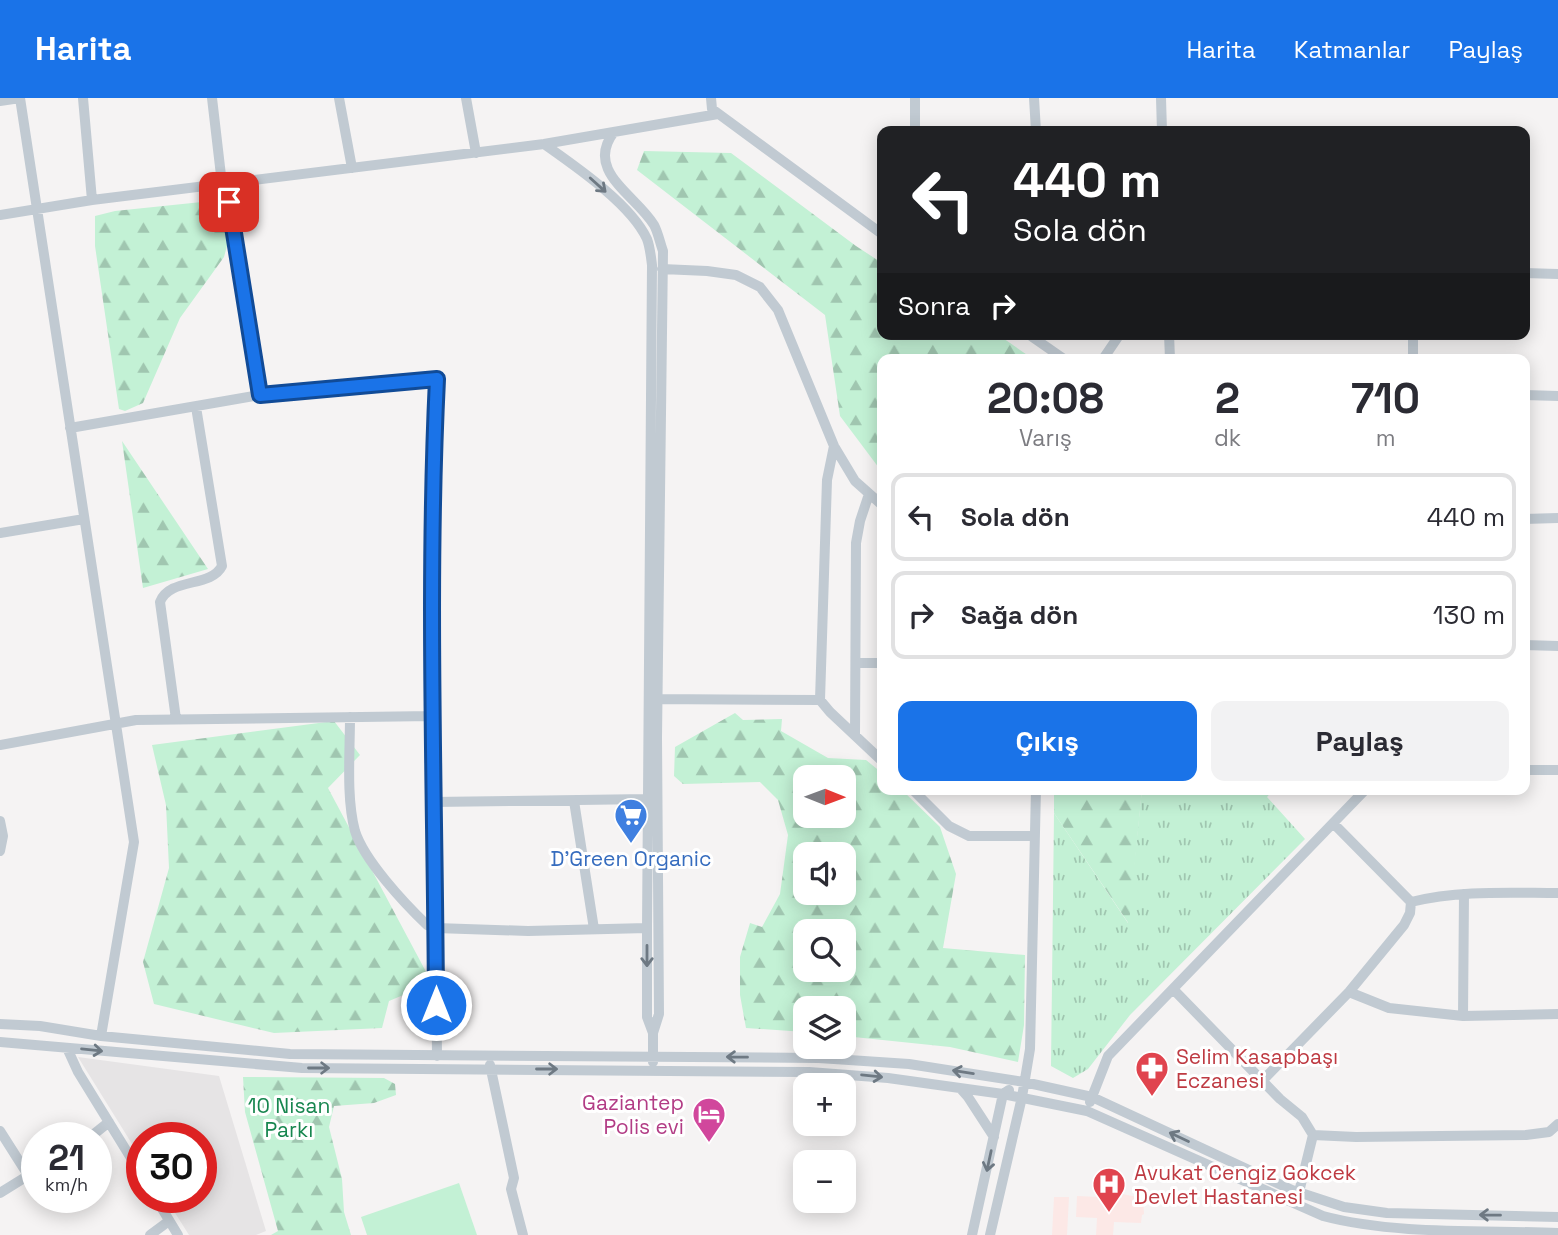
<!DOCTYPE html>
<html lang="tr">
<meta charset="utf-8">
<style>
:root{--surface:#fff;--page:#f2f2f3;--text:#2b2b33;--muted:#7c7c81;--line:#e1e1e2;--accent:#1a73e8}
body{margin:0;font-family:"Space Grotesk",sans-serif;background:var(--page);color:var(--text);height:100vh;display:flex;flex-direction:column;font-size:26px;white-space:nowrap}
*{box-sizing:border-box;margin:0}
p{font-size:23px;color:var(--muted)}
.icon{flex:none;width:38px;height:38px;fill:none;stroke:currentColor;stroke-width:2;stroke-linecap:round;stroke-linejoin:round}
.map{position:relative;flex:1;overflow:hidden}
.drawer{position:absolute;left:877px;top:256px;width:653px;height:441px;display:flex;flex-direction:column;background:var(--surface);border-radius:14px;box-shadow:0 4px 18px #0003}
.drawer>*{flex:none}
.banner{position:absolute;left:877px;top:28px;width:653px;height:214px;border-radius:14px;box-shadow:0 4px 18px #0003;background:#202124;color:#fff;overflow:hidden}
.needle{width:46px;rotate:91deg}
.tools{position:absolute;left:793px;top:667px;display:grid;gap:14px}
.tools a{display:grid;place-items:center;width:63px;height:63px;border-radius:14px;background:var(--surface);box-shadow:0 4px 18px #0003;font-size:35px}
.speed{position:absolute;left:21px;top:1024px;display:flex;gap:14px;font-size:35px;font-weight:700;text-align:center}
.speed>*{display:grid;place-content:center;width:91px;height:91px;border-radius:50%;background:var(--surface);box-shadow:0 4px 18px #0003;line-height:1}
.speed small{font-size:18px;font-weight:400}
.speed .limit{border:10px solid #d22;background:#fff;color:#111}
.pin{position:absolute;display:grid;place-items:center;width:60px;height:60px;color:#fff;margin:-30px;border-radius:14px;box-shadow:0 4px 10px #0006}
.me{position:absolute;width:77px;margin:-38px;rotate:0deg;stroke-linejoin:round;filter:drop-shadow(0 0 5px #0008)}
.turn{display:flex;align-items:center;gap:24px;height:147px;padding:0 21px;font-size:32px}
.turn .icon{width:91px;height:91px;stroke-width:2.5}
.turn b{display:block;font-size:49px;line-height:60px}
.then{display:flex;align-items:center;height:66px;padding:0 21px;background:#0003;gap:14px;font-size:26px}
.eta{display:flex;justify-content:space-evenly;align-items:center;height:119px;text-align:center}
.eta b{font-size:42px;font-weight:700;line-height:49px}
.primary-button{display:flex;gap:14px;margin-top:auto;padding:14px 21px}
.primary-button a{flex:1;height:80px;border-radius:14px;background:var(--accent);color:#fff;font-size:28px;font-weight:700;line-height:80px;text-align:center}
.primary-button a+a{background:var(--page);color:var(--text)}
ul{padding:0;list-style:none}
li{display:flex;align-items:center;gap:21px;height:88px;margin:0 14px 10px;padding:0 7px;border:4px solid var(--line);border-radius:14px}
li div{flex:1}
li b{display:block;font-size:26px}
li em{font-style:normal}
header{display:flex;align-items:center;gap:42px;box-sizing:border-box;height:98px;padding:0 35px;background:var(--accent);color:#fff}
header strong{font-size:33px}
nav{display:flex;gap:38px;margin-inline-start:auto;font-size:24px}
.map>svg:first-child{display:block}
.education{fill:#e6e4e5}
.medical{fill:#fce8e6}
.grass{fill:url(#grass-tufts)}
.forest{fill:url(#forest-firs);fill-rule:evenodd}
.pitch{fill:#c3f1d5}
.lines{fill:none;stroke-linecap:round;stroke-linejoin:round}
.minor{stroke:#c1cad2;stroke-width:10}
.oneway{stroke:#6e7983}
.route-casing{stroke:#114b97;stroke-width:18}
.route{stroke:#1a73e8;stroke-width:12}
.labels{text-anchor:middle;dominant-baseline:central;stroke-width:6;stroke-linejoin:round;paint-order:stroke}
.shop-label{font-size:21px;fill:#366cbe;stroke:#fff}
.health-label{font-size:21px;fill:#be3a42;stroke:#fff;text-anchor:start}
.hotel-label{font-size:21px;fill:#b23c85;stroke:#fff;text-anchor:end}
.park-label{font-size:21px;fill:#17864f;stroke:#fff}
</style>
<header>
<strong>Harita</strong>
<nav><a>Harita</a><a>Katmanlar</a><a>Paylaş</a></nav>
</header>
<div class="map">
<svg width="1558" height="1137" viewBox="0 0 1558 1137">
<defs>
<pattern id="grass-tufts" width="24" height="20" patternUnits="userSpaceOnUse" patternTransform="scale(1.75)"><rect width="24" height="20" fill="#c3f1d5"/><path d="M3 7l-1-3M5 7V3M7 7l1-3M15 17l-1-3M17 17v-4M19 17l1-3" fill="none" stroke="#a0c6b0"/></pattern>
<pattern id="forest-firs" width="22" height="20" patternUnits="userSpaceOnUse" patternTransform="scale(1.75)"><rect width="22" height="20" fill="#c3f1d5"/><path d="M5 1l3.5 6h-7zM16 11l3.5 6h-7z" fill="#a0c6b0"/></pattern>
</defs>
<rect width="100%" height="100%" fill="#f5f3f3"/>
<path class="education" d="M78,959l141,19 47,155 -10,4h-67l-24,-38h36v-59h-59v22z"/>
<path class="medical" d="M1122,1096l21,4 1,16 -2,1 -1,8 -27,-1 -1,13h-17l1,-17 -21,-1 1,-21 45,2z
M1054,1099h15l-2,38h-15z"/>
<path class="grass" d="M1142,691h132l-7,8 38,42 -175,176 -42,54 -15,9 -22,-12 3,-253 74,110z"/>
<path class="forest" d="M644,53l87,2 125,93 26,17v71h115l36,25h-151v113l-42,-56 -15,-101 -188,-145z
M221,102l9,35 -6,22 -44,61 -37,85 -18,8 -6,-2 -24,-163v-30l20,-5z
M122,343l86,128 -65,19z
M735,615l8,7 39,-1 -1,12 47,27 38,2 16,13v16h19l39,38 16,47 -13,74 82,7 -1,70 -6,37 -68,-15 -106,-11v-28h-39v24l-59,-4 -6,-33v-38l10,-34 12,4 18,-33 8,-59 -10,-35 -18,-18 -77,2 -9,-8 1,-29zM844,679v39h-39v-39zM844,756v38h-39v-38zM805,833h39v39h-39z
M334,623l26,34 -32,33 104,195 -43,18 -7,27 -108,5 -120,-29 -11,-42 26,-94 -3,-63 -14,-60z
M1054,691h88l-13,135 -75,-111z
M243,979l141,1 11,6 1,11 -22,8 -40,3 -5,21 13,52 2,33 7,23h-80l7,-4 -33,-119z"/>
<path class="pitch" d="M459,1085l18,52h-110l-6,-18z"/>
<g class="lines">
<path class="minor" d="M20,0l114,744 -33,194
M83,0l9,102
M212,0l10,86 7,19 31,192
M339,0l13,70
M466,0l10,55
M711,0l1,11 170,125
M915,0v33
M1034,0l2,33
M1161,0l1,33
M0,3l20,-3
M614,34c-30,39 22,63 40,93 4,7 6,18 9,26l-6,487 2,276 -6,19v29
M544,46c31,22 87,60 103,95 3,8 4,18 5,26l-5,663v89l6,16
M0,117l92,-15 452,-56 174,-30
M662,171l45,2 29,4 24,12 18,23 56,136 21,35 27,24
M1524,175l34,1
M1028,236l36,25
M1169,236l1,25
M1103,261l17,-25
M1413,261v-25
M1524,297l34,1
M70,330l190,-33 177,-16c-10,225 -2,451 0,677
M834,348l-7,34 -7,220 10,12 52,49
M1524,421l34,-1
M0,435l84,-14
M1524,547l34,1
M856,565h26
M651,601l169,1
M350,619c0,35 -4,81 5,114 9,29 49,72 72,94l9,3 92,3 119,-3
M176,621l-16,-117c10,-25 51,-14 62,-36l-26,-159
M855,637l1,-192 4,-22 9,-27
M0,647l136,-25 296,-4
M1524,672h34
M912,691l37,37 20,10h66
M574,703l20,128
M433,704l215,-3
M0,723l3,15 -3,15
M1411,804c48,-12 98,-9 147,-9
M1173,891l107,110 22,18 11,18 -14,57
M1349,894l40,16 74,8 95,-2
M1463,918l1,-122
M0,926l40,2 61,10 189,18 529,4 90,6 115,18 68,15 200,93 52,17 43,6 171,4
M0,944l302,26 507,4 79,6 115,16 84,17 236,105c71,19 161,14 235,17
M67,950l11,24 64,104
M490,967l24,113 -3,11 12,46
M1262,983l87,-89 55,-67 6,-12 1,-11 -78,-79
M960,990l8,9 26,40
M1090,1004l18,-46 258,-267
M0,1033l28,44
M1313,1037l43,2 170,-2 23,-3 9,-8
M89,1040l20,-16
M0,1095l37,-23
M155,1099l23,38
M150,1137l19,-14
M972,1137l31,-141 6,-4
M990,1137l32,-138 8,-48 6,-260"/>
</g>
<defs><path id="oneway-shaft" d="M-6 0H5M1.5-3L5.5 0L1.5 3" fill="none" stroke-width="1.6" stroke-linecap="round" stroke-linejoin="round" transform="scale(1.75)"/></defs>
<g class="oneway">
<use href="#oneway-shaft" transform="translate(598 87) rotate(42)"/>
<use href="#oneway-shaft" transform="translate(647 858) rotate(90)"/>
<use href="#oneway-shaft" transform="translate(92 952) rotate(6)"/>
<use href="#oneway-shaft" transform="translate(737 959) rotate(-179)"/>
<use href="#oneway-shaft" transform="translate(319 970)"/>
<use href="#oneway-shaft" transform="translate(547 971)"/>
<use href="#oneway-shaft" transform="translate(963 974) rotate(-171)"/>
<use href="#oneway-shaft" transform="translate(872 978) rotate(6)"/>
<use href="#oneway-shaft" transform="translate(1179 1039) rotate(-155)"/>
<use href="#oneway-shaft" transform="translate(989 1063) rotate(102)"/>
<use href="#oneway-shaft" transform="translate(1490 1117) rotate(-179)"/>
</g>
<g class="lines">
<defs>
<path id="route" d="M229,104l31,193 177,-16c-10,208 -2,417 -1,626"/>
</defs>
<use href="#route" class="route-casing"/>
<use href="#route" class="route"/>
</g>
<defs>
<symbol id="supermarket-pin" viewBox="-11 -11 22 30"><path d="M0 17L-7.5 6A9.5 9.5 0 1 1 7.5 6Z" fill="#3f7fe0" stroke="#fff"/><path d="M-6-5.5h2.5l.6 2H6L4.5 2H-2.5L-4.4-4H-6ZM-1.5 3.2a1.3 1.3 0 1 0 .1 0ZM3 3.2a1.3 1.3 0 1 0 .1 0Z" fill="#fff"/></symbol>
<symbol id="pharmacy-pin" viewBox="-11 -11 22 30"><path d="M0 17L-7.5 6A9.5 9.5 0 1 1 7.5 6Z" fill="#e0444e" stroke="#fff"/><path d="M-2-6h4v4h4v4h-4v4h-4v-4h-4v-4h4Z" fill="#fff"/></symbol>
<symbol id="hotel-pin" viewBox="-11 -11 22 30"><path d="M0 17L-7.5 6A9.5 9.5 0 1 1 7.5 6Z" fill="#d1479c" stroke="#fff"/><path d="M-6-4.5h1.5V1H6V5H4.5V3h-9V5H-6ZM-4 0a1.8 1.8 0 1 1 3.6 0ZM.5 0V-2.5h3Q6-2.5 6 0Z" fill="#fff"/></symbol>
<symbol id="hospital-pin" viewBox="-11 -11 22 30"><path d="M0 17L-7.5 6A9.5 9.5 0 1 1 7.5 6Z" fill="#e0444e" stroke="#fff"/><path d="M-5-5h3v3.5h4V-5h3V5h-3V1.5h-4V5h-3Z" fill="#fff"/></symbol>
</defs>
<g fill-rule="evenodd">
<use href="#supermarket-pin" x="612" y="698" width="38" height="52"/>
<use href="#pharmacy-pin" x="1133" y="951" width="38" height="52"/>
<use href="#hotel-pin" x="690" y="997" width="38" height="52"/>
<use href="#hospital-pin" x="1090" y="1067" width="38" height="52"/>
</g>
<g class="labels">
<g class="shop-label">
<text x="631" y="760">D'Green Organic</text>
</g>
<g class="health-label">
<text x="1176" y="958">Selim Kasapbaşı<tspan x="1176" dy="24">Eczanesi</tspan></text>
<text x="1134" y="1074">Avukat Cengiz Gokcek<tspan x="1134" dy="24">Devlet Hastanesi</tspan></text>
</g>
<g class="hotel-label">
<text x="684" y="1004">Gaziantep<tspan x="684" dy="24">Polis evi</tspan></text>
</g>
<g class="park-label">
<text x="289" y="1007">10 Nisan<tspan x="289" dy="24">Parkı</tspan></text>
</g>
</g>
</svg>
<div class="tools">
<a><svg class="needle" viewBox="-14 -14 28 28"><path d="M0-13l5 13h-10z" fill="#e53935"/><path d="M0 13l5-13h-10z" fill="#7c7c81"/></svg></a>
<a><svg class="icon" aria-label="sound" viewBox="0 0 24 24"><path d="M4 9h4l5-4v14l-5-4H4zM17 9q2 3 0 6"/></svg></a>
<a><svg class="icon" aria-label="search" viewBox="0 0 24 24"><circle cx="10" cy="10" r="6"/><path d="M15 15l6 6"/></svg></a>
<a><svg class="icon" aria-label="layers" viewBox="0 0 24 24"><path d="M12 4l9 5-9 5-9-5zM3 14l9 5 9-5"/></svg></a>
<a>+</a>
<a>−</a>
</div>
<div class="speed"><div>21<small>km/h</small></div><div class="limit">30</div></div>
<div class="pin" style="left:229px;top:104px;background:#d93025"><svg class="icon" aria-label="arrive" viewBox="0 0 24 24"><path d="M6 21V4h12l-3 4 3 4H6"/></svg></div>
<svg class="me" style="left:436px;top:907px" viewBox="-20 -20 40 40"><circle r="17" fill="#1a73e8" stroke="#fff" stroke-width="3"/><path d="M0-11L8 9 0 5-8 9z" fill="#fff"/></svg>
<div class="banner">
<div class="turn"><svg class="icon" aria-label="left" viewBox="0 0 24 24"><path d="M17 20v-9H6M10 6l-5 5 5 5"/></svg><div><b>440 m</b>Sola dön</div></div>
<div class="then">Sonra<svg class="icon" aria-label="right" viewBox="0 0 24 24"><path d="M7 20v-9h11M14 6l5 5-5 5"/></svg></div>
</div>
<section class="drawer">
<div class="eta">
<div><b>20:08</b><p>Varış</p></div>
<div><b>2</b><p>dk</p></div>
<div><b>710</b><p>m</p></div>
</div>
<ul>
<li><svg class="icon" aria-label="left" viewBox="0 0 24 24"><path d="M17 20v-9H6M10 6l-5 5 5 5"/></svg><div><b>Sola dön</b></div><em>440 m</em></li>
<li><svg class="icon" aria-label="right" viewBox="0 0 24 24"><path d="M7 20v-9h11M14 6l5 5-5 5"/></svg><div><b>Sağa dön</b></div><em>130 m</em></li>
</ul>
<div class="primary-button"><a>Çıkış</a><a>Paylaş</a></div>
</section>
</div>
